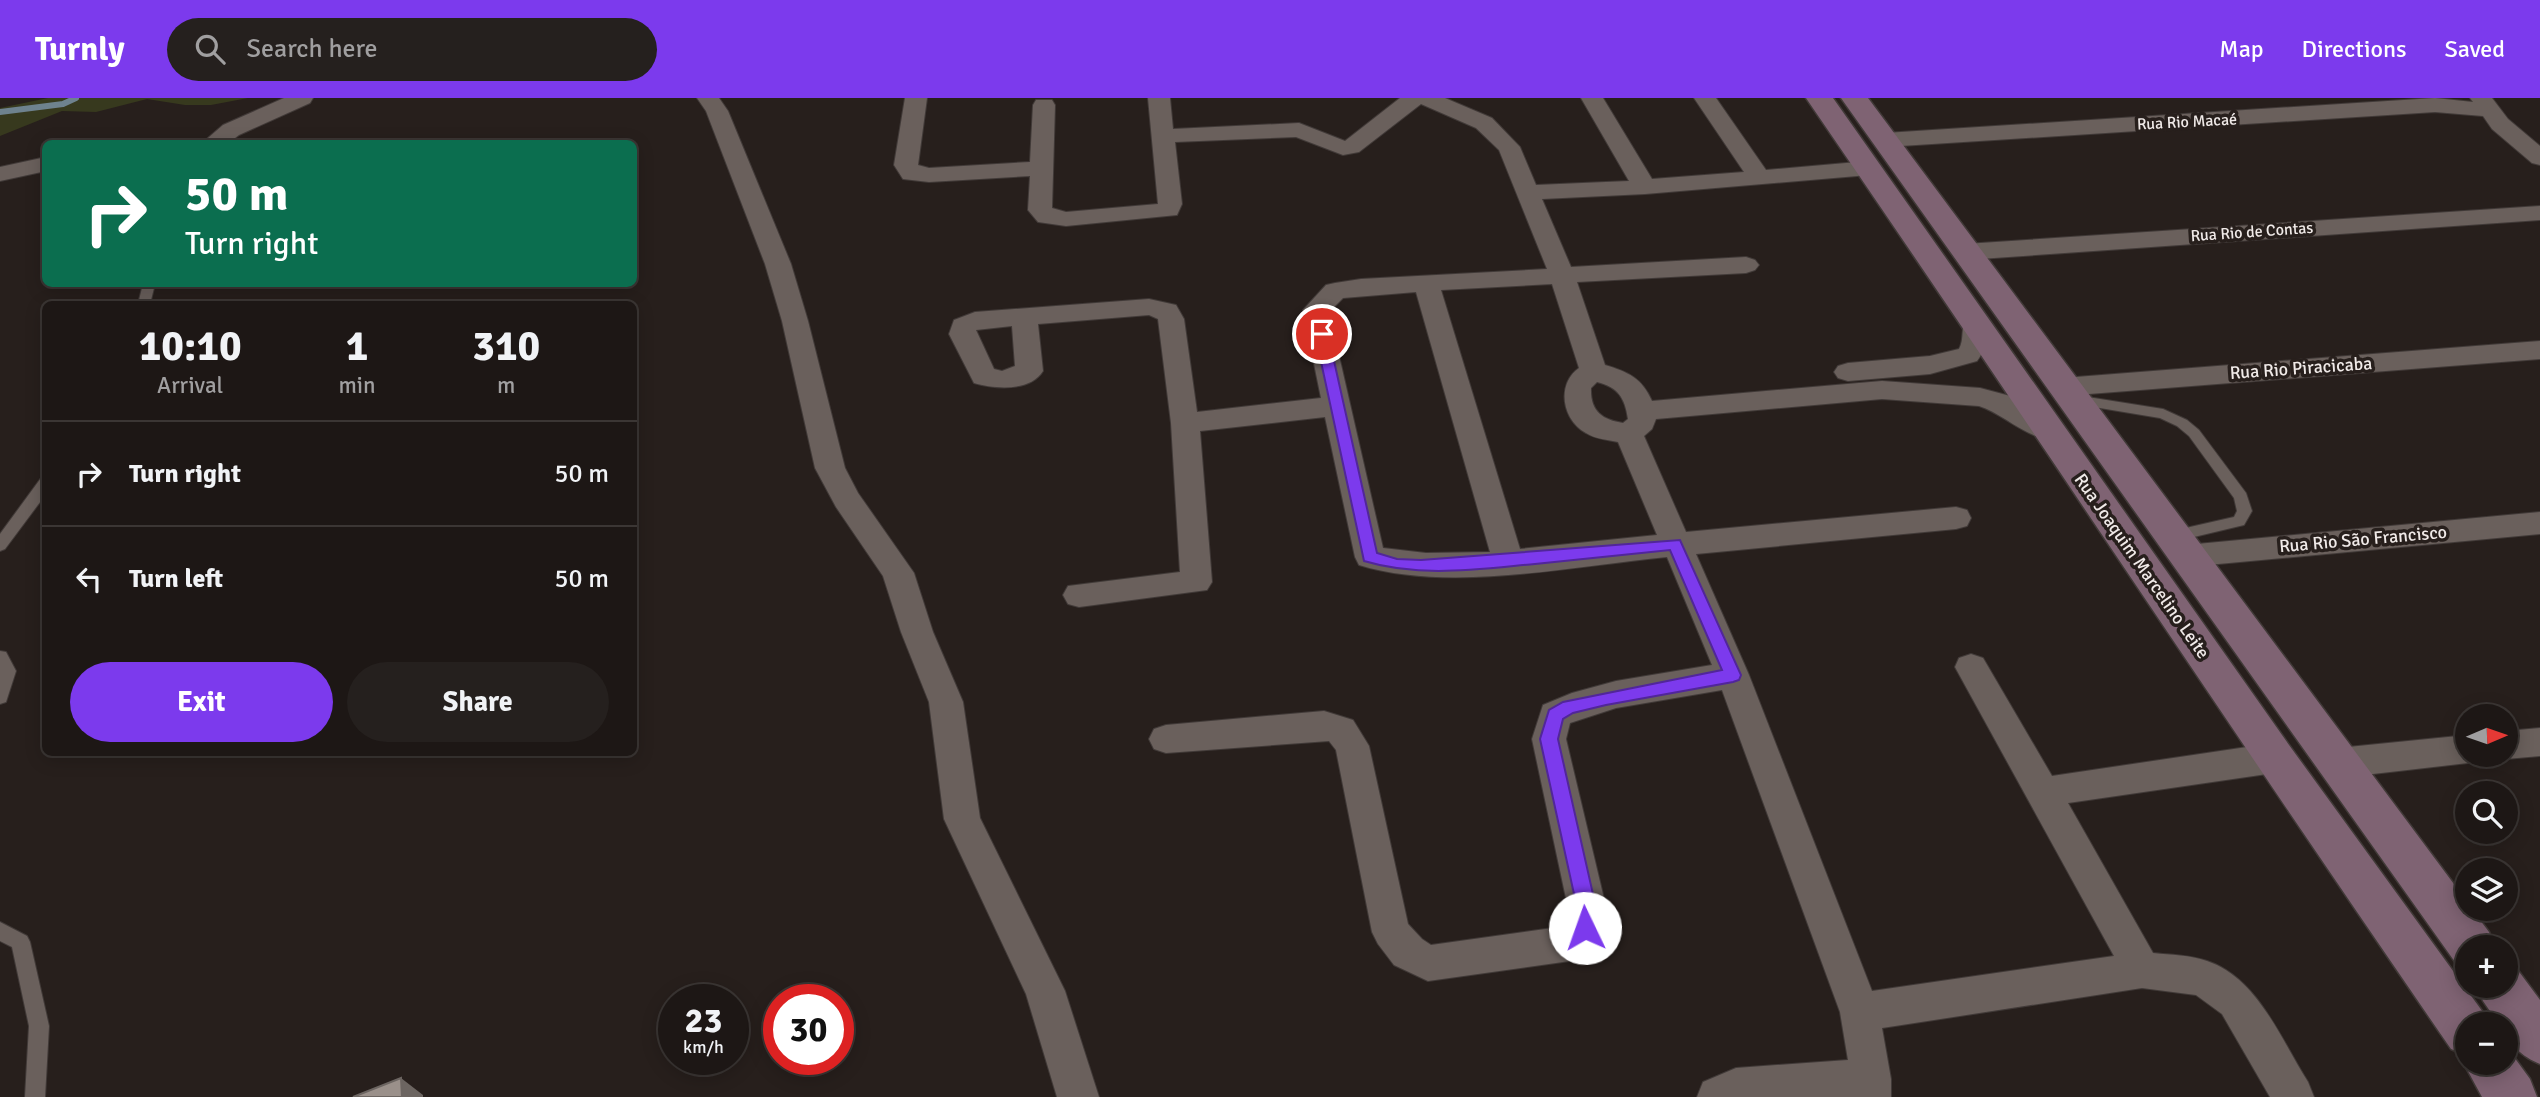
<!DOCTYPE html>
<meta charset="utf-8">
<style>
:root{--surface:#1d1715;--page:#25201e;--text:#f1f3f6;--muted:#a09fa0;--line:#3b3634;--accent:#7c3aed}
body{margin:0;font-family:Signika,sans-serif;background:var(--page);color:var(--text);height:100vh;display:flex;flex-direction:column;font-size:26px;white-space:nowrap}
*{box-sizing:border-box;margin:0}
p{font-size:23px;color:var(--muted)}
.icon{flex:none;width:38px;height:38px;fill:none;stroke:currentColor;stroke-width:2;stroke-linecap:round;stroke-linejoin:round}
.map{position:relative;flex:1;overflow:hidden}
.drawer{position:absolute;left:42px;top:203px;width:595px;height:455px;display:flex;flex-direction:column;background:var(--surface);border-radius:10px;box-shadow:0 4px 18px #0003,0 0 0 2px var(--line)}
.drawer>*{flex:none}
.guide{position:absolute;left:42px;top:42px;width:595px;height:147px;border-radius:10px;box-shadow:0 4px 18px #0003,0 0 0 2px var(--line);background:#0b6e4f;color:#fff;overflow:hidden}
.needle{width:46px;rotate:88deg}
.controls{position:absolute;left:2455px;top:606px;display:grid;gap:14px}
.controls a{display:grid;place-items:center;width:63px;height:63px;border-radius:50%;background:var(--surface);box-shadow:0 4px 18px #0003,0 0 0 2px var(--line);font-size:35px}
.speed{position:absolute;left:658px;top:886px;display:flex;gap:14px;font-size:35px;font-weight:700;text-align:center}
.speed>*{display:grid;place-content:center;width:91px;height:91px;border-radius:50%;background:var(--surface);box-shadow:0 4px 18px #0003,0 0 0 2px var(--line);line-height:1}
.speed small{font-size:18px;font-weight:400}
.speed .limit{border:10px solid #d22;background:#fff;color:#111}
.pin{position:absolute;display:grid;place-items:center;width:60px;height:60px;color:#fff;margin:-30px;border:4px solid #fff;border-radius:50%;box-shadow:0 2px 7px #0007}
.me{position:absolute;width:77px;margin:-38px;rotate:357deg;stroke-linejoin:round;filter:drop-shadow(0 0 5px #0008)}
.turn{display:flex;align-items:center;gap:24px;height:147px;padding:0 28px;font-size:32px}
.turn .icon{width:91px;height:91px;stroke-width:2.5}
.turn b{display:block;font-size:49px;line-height:60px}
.eta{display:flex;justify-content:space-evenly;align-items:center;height:119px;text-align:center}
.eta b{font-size:42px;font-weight:700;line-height:49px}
.button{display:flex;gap:14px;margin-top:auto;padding:14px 28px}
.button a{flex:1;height:80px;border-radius:42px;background:var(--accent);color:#fff;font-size:28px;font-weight:700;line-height:80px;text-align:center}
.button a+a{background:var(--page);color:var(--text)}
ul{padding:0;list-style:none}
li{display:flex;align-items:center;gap:21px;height:105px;padding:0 28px;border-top:2px solid var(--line)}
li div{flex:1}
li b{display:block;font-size:26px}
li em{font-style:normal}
header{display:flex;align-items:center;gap:42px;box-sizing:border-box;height:98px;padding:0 35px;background:var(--accent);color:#fff}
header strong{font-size:33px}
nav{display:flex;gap:38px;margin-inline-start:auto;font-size:24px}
.search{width:490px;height:63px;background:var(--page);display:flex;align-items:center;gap:18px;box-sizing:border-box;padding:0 24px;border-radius:38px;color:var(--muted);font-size:26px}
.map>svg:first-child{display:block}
.green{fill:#37391e}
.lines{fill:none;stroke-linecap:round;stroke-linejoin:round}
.stream{stroke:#6e828e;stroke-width:6}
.lane-casing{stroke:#413a38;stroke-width:2}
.street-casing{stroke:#413a38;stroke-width:2}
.secondary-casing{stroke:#413a38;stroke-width:3}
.lane{fill:#6a605c;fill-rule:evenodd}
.street{fill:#6a605c;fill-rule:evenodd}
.secondary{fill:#7f6373;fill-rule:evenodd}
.shaded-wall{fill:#6c6561}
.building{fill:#9a908a;stroke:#6c6561;stroke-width:2}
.route{fill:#7c3aed;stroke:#51269a;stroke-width:2}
.labels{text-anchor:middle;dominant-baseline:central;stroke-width:7;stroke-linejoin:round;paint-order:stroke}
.far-street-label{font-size:16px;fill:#f0eae8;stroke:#271f1c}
.street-label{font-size:18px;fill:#f0eae8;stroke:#271f1c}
</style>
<header>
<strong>Turnly</strong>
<div class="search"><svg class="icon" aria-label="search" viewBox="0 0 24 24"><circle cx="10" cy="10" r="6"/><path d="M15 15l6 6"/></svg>Search here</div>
<nav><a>Map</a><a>Directions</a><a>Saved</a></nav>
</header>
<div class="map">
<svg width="2540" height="999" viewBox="0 0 2540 999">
<rect width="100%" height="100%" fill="#271f1c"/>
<path class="green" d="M48,0h200l-37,7h-26l-38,-6 -51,13 -34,-1 -62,25v-28z"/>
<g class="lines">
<path class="stream" d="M0,14l63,-8 13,-6"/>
<defs>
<path id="lane" d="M143,186h12l-5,20h-12z
M2075,297l88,14 24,11 12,10 47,63 6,18 -8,14 -71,17 -5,-2 -3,-4 3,-4 66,-15 3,-6 -3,-13 -45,-62 -12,-10 -17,-8 -90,-15 -2,-3 2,-3z
M46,379v17l-41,55 -5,2v-17l41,-56z
M0,553l6,1 10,19 -10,31 -6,2z
M0,824l27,14 3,6 19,84 -4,71h-20l4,-71 -17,-79 -12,-6z"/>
<path id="street" d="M284,0h29l-3,5 -71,32 -12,9h-26l22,-19z
M697,0h22l9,13 63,153 17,57 37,147 13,25 56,80 19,59 30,70 17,116 85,173 34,106h-42l-31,-103 -82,-175 -15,-117 -28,-70 -18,-56 -47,-69 -21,-39 -33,-147 -17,-57 -59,-153z
M905,0h22l-9,67 11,3 101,-6 3,-57 3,-5h16l3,5 -3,103 14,4 92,-8 -10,-106h22l3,31 126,-6 46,18 55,-43h45l47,20 28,29 16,38 93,-4 -48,-83h22l49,81 92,-7 -50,-74h22l50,72 103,-9 8,2 4,5 -4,5 -8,2 -224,19 -103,5 29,68 175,-10 9,3 4,5 -4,5 -9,3 -169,9 28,83c23,7 37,13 47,36l230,-20 98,7 34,9 45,27 4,7 -4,7c-26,7 -54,-24 -80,-32l-97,-7 -226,20 -4,10 -8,7 42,96 270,-25 11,3 4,8 -4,8 -11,3 -260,25 53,121 123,316 242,-35 -159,-289 4,-9 12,-4 12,4 69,118 222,-33 12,5 5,10 -5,10 -12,5 -206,30 85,150c18,2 37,2 54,8 51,17 74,79 101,121l6,15h-44l-48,-83 -26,-19 -54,-7 -260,40 9,51v18h-194l6,-15 33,-14 112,-8 -8,-48 -118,-322 -106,18 -46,15 -4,16 39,164c-1,28 -7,47 -35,58l-142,20 -34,-16 -16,-21 -6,-12 -36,-182 -7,-9 -163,12 -12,-4 -5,-10 5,-10 12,-4 158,-14 29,9 16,26 39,178 14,15 9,6 129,-18 6,-6 1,-18 -35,-164 11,-34 29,-12 44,-12 96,-16 -45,-108c-95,9 -217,36 -308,8l-4,-8 -30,-140 -125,14 12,151 -5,8 -128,17 -11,-3 -5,-9 5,-9 112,-14 -9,-149 -13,-104 -9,-4 -111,9 5,47c-13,21 -48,18 -69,12l-25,-49 5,-14 21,-8 174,-13 27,6 8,14 13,93 124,-14 -18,-88 23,-25 9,-2 26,-4 186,-10 -48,-119 -23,-22 -55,-24 -62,48 -16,3 -47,-18 -121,5 7,62 -5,11 -111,11 -28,-4 -10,-12 2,-34 -101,6 -26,-3 -9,-14zM1552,186l27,84c-23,16 -17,52 7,65 9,6 22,7 32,9l39,93 -137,14 -79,-259zM1416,194l74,260 -64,1 -43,-5 -54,-236 14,-14zM1012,228l3,40 -13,5 -8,-2 -18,-39zM1597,284c21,5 28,16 31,37l-5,4c-21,-3 -33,-12 -32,-35z
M2435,0l38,4 -3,-4h22l16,21 32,27v19l-8,-2 -40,-34 -9,-13 -48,-4 -550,35 -8,-2 -3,-5 3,-5 8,-2z
M46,59v14l-46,10v-14z
M2540,108v14l-575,40 -9,-3 -3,-5 3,-5 9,-3z
M1976,216l9,2c10,15 1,32 -8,45l-47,13 -82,7 -10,-3 -4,-6 4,-6 10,-3 82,-7 29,-7c6,-10 1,-23 8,-33z
M2540,243v18l-477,37 -10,-3 -4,-6 4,-6 10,-3z
M2540,414v22l-354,33 -11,-3 -4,-8 4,-8 11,-3z
M2540,630v28l-34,3 -12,-4 12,-1v-23z
M2468,637v19h15l-3,5 -12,4 -130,15 -12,-5 -5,-10 5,-10 12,-5z"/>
<path id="secondary" d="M1806,0h27l456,647 196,270 4,9h-21v38h38v-16l24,33 7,18h-55l-19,-35 3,-7 -15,-6c-218,-316 -428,-635 -645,-951z
M1841,0h27l600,805v5h3l18,24 6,15h-27v20l-13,-5z
M2506,867l11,4 23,31v64c-17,-7 -34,-20 -34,-40h-7l-16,-23 -7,-16h30z"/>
</defs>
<use href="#lane" class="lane-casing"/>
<use href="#street" class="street-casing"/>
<use href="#secondary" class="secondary-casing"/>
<use href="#lane" class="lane"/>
<use href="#street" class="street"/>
<use href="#secondary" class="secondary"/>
</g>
<path class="shaded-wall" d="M401,980l22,17v2h-21z"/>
<path class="building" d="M401,980l1,19h-49z"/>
<path class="route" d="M1322,231l6,5 49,219 20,6 24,1 259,-20 61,135 -2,5 -6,2 -127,23 -33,8 -10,6 -5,20 37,164v25l-3,6 -7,2 -6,-2 -3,-6v-25l-36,-164 9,-29 14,-8 159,-32 -52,-120c-45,5 -90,9 -135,14 -56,5 -115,14 -171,-3l-49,-227z"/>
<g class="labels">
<g class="far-street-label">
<text transform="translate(2187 24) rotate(-3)">Rua Rio Macaé</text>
<text transform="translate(2252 134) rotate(-4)">Rua Rio de Contas</text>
</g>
<g class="street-label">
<text transform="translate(2301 270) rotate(-4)">Rua Rio Piracicaba</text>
<text transform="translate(2363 441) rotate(-5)">Rua Rio São Francisco</text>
<text transform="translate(2142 468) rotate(55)">Rua Joaquim Marcelino Leite</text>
</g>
</g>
</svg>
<div class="controls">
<a><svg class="needle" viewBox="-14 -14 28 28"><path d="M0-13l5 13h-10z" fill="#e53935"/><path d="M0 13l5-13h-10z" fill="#a09fa0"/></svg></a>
<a><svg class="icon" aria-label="search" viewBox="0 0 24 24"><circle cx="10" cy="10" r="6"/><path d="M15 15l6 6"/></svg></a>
<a><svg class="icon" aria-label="layers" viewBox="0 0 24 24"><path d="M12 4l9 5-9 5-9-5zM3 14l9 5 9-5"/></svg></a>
<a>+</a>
<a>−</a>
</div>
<div class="speed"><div>23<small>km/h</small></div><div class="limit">30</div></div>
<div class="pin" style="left:1322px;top:236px;background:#d93025"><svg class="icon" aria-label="arrive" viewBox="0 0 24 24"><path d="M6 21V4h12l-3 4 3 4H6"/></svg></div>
<svg class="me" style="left:1585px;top:830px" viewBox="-20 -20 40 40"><circle r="19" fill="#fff"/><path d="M0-13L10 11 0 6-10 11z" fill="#7c3aed"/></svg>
<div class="guide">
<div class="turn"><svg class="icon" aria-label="right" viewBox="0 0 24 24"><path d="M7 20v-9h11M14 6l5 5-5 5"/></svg><div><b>50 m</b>Turn right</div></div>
</div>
<section class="drawer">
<div class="eta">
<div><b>10:10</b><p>Arrival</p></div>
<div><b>1</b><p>min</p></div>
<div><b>310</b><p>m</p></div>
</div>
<ul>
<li><svg class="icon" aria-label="right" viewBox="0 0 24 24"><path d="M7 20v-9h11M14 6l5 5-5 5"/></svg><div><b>Turn right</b></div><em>50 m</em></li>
<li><svg class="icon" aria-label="left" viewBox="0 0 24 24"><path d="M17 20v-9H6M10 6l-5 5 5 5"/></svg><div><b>Turn left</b></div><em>50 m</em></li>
</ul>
<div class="button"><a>Exit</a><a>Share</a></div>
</section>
</div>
